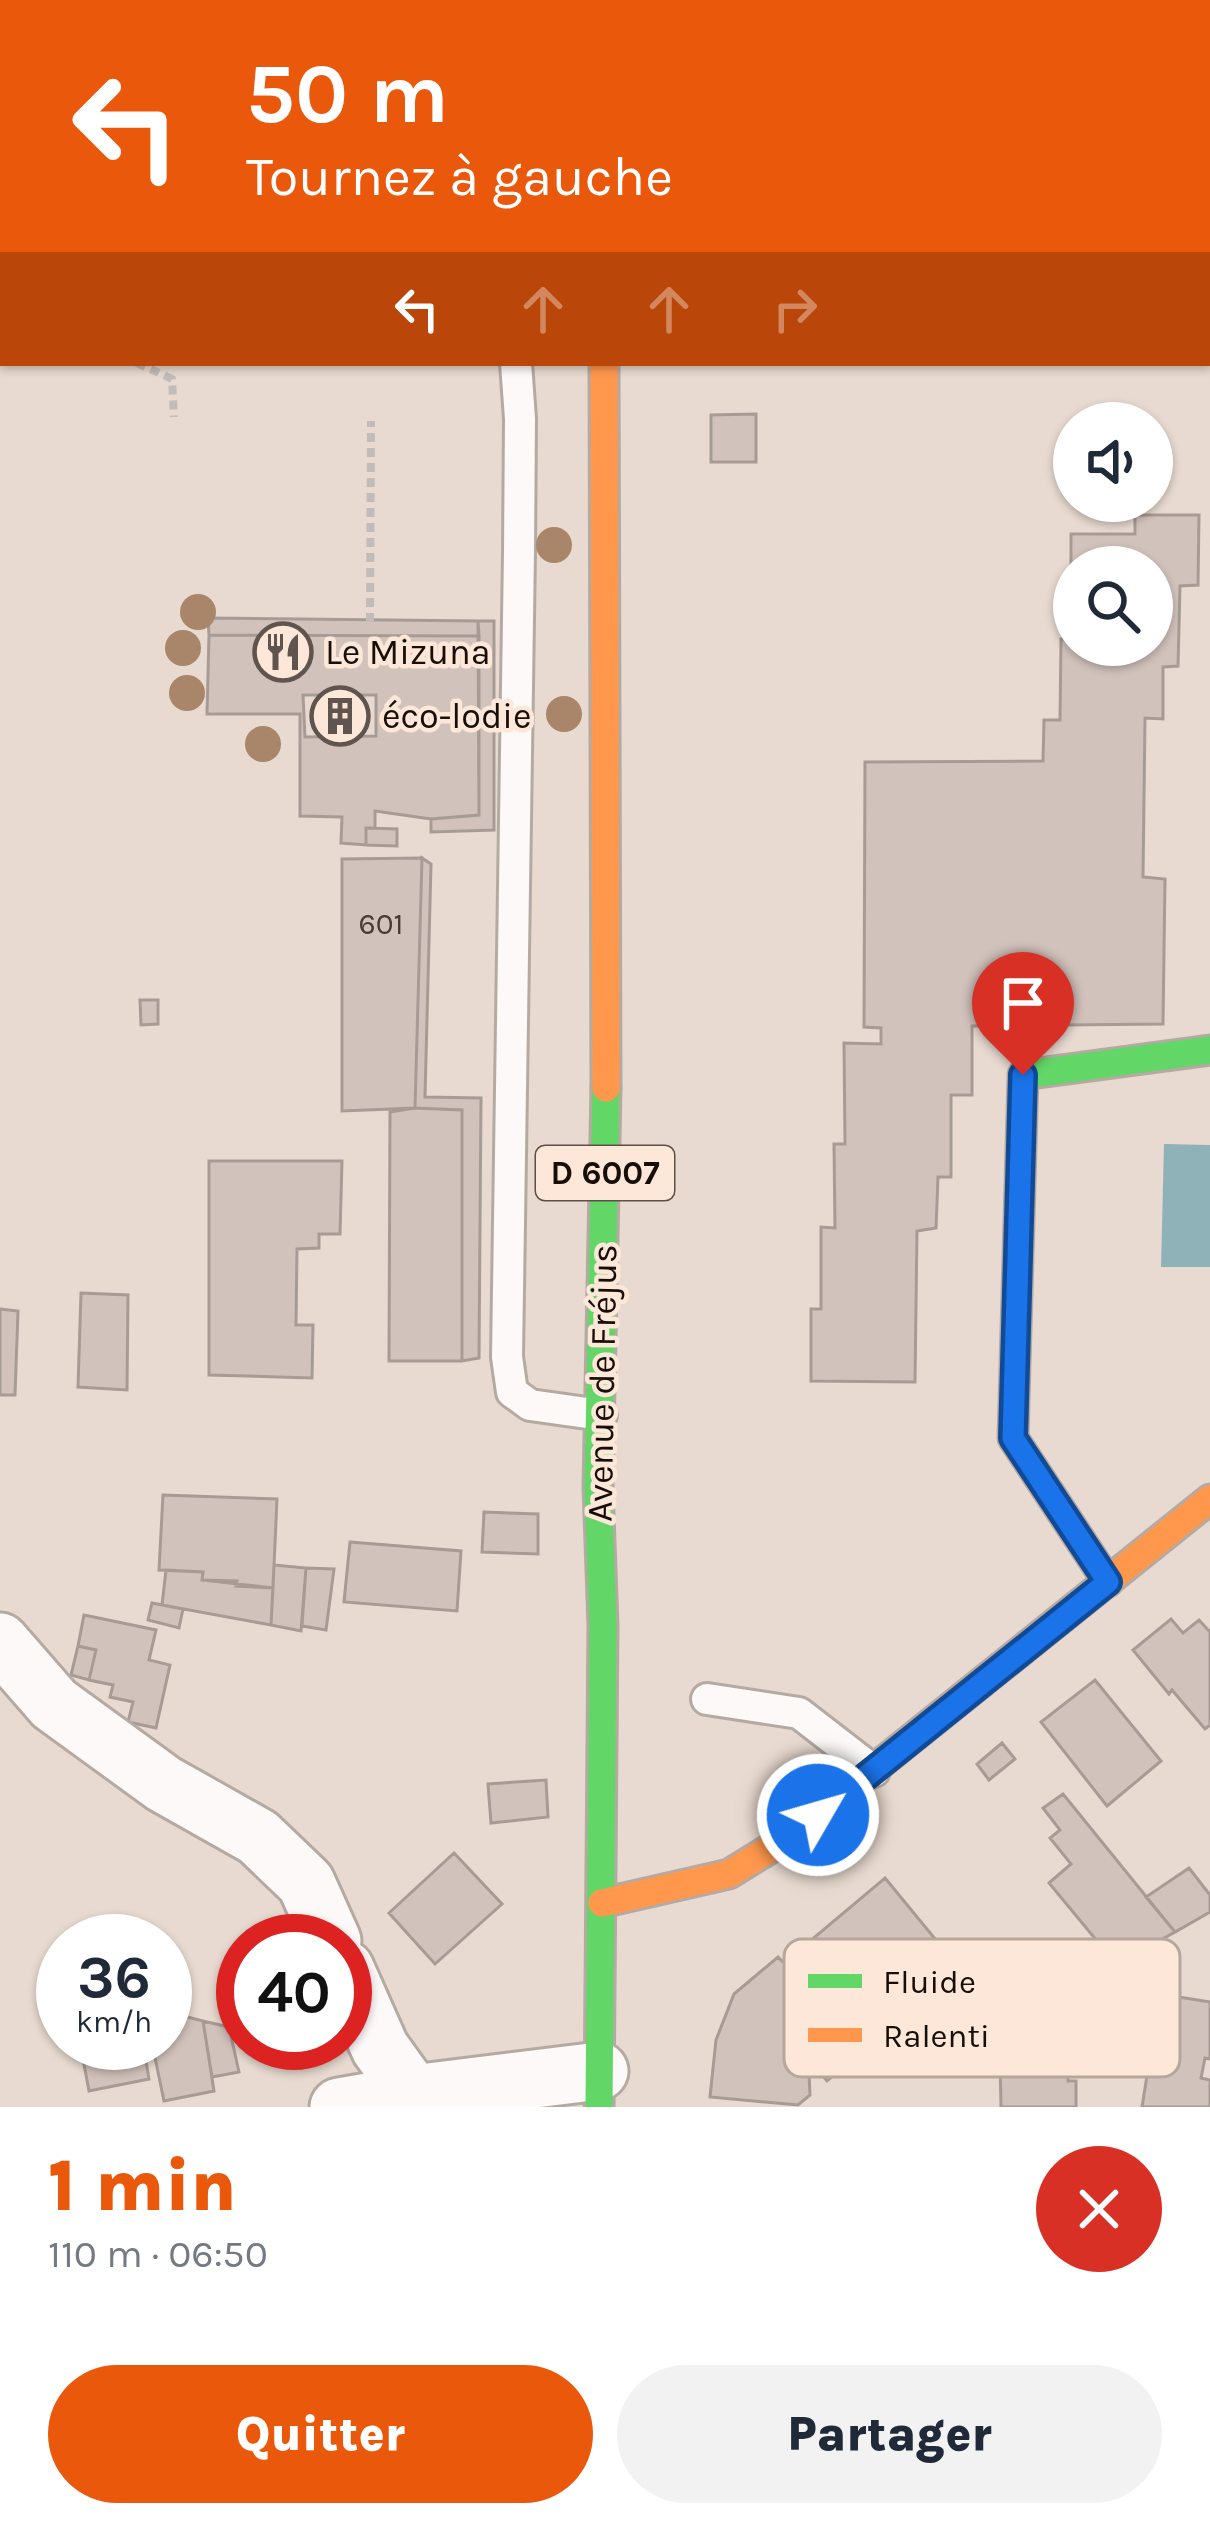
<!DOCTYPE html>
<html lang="fr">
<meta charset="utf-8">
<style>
:root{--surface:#fff;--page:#f2f2f3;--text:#1f2937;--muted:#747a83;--accent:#ea580c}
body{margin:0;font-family:Karla,sans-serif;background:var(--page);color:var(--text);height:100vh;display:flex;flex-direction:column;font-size:45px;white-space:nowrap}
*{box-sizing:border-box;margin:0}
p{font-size:39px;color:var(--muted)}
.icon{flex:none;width:66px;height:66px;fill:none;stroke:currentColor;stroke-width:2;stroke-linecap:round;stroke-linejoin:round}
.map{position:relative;height:2107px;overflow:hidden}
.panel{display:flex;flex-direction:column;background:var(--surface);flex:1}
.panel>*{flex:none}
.hud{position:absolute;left:0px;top:0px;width:1212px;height:366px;box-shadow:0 3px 9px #0004;background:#ea580c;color:#fff;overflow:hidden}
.buttons{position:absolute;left:1053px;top:402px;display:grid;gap:24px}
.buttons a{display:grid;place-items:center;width:120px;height:120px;border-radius:50%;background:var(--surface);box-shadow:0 3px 9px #0004;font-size:60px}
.speed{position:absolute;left:36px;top:1914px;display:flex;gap:24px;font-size:60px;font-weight:700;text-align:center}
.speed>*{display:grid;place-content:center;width:156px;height:156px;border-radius:50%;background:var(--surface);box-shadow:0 3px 9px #0004;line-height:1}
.speed small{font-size:30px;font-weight:400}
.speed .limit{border:18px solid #d22;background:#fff;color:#111}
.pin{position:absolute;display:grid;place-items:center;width:102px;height:102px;color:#fff;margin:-123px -51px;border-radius:50% 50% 50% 0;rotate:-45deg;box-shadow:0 0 12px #0007}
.pin .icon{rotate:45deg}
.me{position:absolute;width:132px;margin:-66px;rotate:52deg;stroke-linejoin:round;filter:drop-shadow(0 0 9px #0008)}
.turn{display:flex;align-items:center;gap:42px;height:252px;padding:0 48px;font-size:54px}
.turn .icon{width:156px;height:156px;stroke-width:2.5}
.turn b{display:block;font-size:84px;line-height:102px}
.lanes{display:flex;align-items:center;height:114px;padding:0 48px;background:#0003;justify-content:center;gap:60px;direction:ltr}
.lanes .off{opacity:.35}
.round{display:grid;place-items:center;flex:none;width:126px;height:126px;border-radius:63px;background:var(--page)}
.summary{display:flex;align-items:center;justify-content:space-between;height:204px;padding:0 48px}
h1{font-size:72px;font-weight:800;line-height:90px;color:var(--accent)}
.button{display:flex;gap:24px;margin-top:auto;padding:24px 48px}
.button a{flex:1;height:138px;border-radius:72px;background:var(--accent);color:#fff;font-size:48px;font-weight:800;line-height:138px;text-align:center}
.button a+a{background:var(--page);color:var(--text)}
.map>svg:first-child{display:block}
.water{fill:#8fb2b8}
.building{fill:#d2c2bc;stroke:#a79b96;stroke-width:3;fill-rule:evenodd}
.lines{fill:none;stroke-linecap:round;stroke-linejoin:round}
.lane-casing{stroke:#b5aaa2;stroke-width:36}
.street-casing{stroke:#b5aaa2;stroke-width:63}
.fast-casing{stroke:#b5aaa2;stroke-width:33}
.slow-casing{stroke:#b5aaa2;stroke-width:33}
.path{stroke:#c1bcb9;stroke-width:8;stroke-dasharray:9 6;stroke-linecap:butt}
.lane{stroke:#fcf9f8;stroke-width:30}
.street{stroke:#fcf9f8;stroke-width:57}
.fast{stroke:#63d668;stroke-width:27}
.slow{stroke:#ff974d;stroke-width:27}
.tree{fill:#a98669}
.route-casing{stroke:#114b97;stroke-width:30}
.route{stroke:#1a73e8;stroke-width:21}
.labels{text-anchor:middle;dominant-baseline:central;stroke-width:9;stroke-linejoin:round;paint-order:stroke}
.number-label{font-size:30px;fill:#463b35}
.shield{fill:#fce7d8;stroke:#5c4f46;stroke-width:3}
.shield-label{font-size:33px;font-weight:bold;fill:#170e08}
.poi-label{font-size:36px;fill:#170e08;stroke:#fce7d8;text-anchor:start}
.street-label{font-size:36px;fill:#170e08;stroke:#fce7d8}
.key{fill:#fce7d8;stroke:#b7a69a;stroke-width:3}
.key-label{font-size:33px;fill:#170e08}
</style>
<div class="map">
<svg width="1210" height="2107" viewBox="0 0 1210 2107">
<rect width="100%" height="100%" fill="#e8dad0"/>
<path class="water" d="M1164,1144l46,1v122h-49z"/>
<path class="building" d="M69,0h245l1,3h-245z
M756,414v48h-45v-47z
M1135,515h64l-1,70 -18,1 -2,80 -15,1v52l-18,-1 -2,159 22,2 -2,145 -191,2v69h-21v82h-13l-2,51 -19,3 -2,151 -104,-1v-72h10v-82l14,1 -1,-84h11l-1,-101 37,1v-16l-17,-1 1,-265 178,-1 1,-41h16l1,-81h10v-105h64zM1074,567h78v78h-78z
M208,618l270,3 1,15 -270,-1z
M478,621h16v209l-63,2v-13l48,-4z
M209,635l270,1v179l-48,4 -56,-8v17h-9v17l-25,-2 1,-26 -42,-1v-102h-93z
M303,695h73v41l-71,1z
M366,828l31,1v17l-31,-1z
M422,858l-7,250 -73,3v-252z
M422,858l9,6 -6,233 56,1 -2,260 -17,3v-251l-47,-2z
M140,1000h18v24l-17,1z
M415,1108l47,2v251h-73l1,-249z
M209,1161h133l-2,73h-21v14l-22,1 -1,76h17l-1,53 -103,-3z
M81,1293l47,2 -1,95 -49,-3z
M0,1309l18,2 -3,84h-15z
M163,1495l114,4 -4,89 -71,-8 1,-8 -44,-2z
M484,1512l54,2v40l-56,-2z
M350,1542l111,9 -4,60 -113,-9z
M274,1565l32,3 -5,63 -30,-6z
M306,1568l28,1 -8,61 -24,-4z
M166,1570l37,2 -1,8 35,1 -1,5 37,2 -2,37 -109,-20z
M152,1603l31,6 -4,19 -31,-8z
M84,1615l72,15 -7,30 21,5 -14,63 -28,-6 5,-20 -23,-5 3,-12 -24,-5 7,-30 -18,-4z
M1171,1619l12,14 16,-13 11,12v93l-5,4 -33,-39 -3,4 -36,-44z
M78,1646l18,4 -7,30 -18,-5z
M1095,1680l66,81 -54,45 -66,-84z
M1002,1743l13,16 -26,21 -12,-16z
M546,1780l2,37 -57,6 -3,-39z
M1063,1794l112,138 -78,43 5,-28 -53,-64 22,-19 -21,-26 10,-8 -17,-22z
M454,1853l48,51 -67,60 -46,-51z
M1189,1868l21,27v17l-35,20 -29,-35z
M885,1878l65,79 -83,68 11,13 -51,43 -11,-13 -7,5 1,22 -12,10 -88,-8 6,-57 18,-46 44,-37 6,6z
M1160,1994l50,8v57l-5,-1 -4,20 9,2v27h-68z
M180,2015l23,6 11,70 -50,10 -12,-58h13v-8l12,-2z
M203,2021l26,6 10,45 -27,5z
M80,2043h63l6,36 -60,12z
M1000,2059l68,1v21h8v26h-75z"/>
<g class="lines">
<defs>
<path id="lane" d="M7,0l2,3
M60,0l1,3
M446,0v3
M0,93l3,4
M0,268l3,10
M0,314l3,-1
M516,363l4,56 -1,133 -12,805 5,35 18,13 71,10
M707,1699l92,14 75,58"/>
<path id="street" d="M0,1642l54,62 110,80 94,53 48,46 26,58
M345,1969l35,79 33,46
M339,2107l74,-13 186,-23"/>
<path id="fast" d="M498,0v3
M1108,1582l-95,-144 10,-363 187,-25
M599,2107l4,-482 -5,-138 8,-399"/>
<path id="slow" d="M613,0v3
M604,363l2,725
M602,1903l127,-29 60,-37 421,-338"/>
</defs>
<use href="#lane" class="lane-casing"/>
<use href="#street" class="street-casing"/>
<use href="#fast" class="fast-casing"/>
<use href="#slow" class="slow-casing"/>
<path class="path" d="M137,363l35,16 2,38
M370,622l1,-201"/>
<use href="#lane" class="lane"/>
<use href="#street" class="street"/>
<use href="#fast" class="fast"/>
<use href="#slow" class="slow"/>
</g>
<g class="tree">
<circle cx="554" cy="545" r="18"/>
<circle cx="198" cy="612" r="18"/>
<circle cx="183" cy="648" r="18"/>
<circle cx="187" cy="693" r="18"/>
<circle cx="564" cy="714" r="18"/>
<circle cx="263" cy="744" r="18"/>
</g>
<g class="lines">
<defs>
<path id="route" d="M818,1815l290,-233 -95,-144 10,-363"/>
</defs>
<use href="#route" class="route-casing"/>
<use href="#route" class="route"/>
</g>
<defs>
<symbol id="restaurant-ring" viewBox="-11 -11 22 22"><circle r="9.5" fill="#fce7d8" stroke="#60554e" stroke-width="1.5"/><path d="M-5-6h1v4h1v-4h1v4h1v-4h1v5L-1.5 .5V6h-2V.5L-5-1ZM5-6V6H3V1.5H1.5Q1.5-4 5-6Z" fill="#60554e"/></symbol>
<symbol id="building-ring" viewBox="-11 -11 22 22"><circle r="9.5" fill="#fce7d8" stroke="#60554e" stroke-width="1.5"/><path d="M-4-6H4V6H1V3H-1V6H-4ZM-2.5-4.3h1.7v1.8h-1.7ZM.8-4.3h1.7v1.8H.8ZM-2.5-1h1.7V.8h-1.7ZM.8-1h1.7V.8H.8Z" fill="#60554e"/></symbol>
</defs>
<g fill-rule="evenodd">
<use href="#restaurant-ring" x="250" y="619" width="66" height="66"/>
<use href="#building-ring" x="307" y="683" width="66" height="66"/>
</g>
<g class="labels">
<g class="number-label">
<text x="381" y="924">601</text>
</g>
<rect class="shield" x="536" y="1146" width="138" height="54" rx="9"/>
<g class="shield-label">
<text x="605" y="1173">D 6007</text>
</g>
<g class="poi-label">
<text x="325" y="652">Le Mizuna</text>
<text x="382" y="716">éco-lodie</text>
</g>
<g class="street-label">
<text transform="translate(602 1383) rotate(-89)">Avenue de Fréjus</text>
</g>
</g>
<rect x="784" y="1939" width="396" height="138" rx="18" class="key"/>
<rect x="808" y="1974" width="54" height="14" fill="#63d668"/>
<rect x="808" y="2028" width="54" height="14" fill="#ff974d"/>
<g class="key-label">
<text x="883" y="1993">Fluide</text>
<text x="883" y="2047">Ralenti</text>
</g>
</svg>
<div class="buttons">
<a><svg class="icon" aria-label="sound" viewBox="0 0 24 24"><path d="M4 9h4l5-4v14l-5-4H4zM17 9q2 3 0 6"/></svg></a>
<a><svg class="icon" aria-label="search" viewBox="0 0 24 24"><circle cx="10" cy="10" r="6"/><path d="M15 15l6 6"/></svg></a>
</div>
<div class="speed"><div>36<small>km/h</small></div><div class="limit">40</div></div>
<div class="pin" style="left:1023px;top:1075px;background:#d93025"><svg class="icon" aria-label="arrive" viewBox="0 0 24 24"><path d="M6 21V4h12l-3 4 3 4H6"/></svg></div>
<svg class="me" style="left:818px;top:1815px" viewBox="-20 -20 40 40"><circle r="17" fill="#1a73e8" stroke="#fff" stroke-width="3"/><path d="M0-11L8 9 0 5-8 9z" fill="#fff"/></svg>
<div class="hud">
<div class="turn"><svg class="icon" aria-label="left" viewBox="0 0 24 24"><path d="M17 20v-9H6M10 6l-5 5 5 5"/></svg><div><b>50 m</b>Tournez à gauche</div></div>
<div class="lanes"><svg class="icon" aria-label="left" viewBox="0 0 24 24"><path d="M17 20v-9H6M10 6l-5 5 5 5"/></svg><svg class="icon off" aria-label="ahead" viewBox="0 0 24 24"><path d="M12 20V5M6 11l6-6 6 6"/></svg><svg class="icon off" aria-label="ahead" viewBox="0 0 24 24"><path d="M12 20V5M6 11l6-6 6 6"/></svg><svg class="icon off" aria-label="right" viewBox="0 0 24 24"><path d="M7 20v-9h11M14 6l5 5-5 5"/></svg></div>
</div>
</div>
<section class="panel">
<div class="summary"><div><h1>1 min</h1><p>110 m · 06:50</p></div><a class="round" style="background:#d93025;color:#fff"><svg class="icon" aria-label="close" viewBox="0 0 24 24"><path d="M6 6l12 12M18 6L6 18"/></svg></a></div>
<div class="button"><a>Quitter</a><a>Partager</a></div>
</section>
